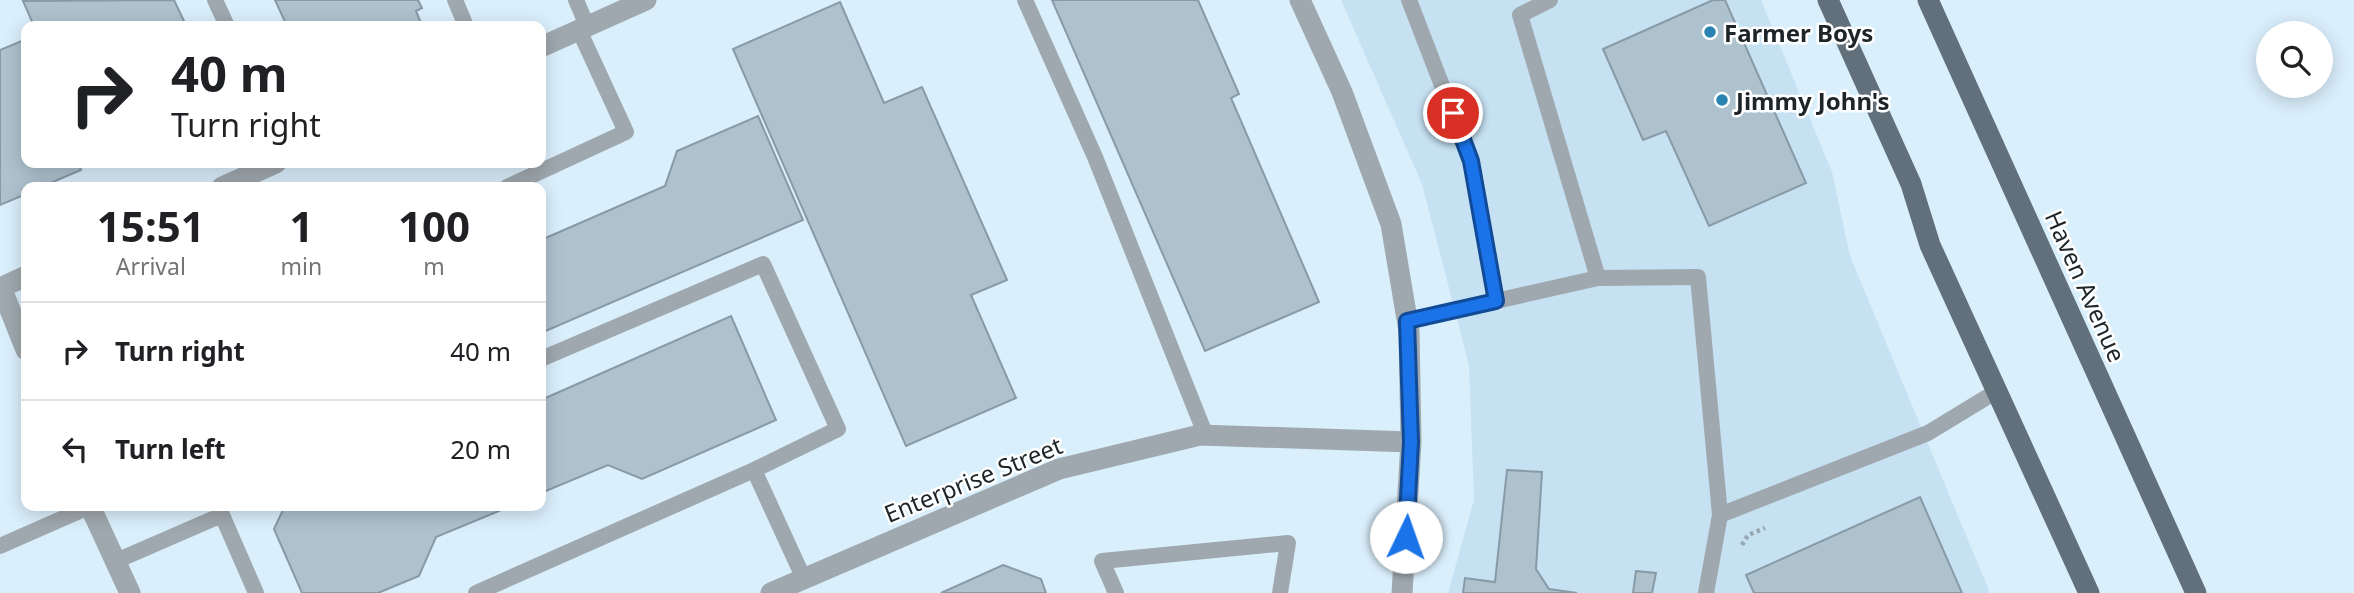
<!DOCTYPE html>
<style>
:root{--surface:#fff;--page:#f2f2f2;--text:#202124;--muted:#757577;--line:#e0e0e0}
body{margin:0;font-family:"Noto Sans",sans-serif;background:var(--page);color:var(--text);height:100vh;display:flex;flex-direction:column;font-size:26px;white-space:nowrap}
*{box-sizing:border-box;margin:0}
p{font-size:23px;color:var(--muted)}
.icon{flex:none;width:38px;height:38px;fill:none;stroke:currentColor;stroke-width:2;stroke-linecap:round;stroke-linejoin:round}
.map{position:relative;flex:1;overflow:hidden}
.details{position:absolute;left:21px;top:182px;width:525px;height:329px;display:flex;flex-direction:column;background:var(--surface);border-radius:14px;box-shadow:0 4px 18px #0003}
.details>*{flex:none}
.banner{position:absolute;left:21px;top:21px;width:525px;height:147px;border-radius:14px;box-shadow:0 4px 18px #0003;background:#fff;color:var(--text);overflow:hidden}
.tools{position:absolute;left:2256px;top:21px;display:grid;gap:14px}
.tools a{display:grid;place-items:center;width:77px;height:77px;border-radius:50%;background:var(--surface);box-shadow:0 4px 18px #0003;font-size:35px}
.pin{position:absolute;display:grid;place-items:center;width:60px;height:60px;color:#fff;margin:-30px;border:4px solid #fff;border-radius:50%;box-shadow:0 2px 7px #0007}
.me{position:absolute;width:77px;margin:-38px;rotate:3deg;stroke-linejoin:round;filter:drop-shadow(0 0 5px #0008)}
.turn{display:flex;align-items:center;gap:24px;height:147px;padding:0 35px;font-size:32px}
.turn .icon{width:91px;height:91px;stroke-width:2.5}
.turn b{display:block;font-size:49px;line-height:60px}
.eta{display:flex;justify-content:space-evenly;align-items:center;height:119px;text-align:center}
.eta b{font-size:42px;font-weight:700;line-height:49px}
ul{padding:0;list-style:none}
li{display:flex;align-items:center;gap:21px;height:98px;padding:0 35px;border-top:2px solid var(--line)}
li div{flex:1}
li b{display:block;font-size:26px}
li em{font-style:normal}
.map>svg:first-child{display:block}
.built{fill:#c6e1f2}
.building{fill:#aec2ce;stroke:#879aa6;stroke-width:2}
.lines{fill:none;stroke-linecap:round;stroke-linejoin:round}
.path{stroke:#97a8b2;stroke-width:4.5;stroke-dasharray:3.5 3.5;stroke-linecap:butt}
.service{stroke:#9fa8ae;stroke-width:16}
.minor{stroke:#9fa8ae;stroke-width:21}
.primary{stroke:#61707a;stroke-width:21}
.route-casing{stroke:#114b97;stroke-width:18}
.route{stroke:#1a73e8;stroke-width:12}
.poi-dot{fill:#2a84b2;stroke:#fff;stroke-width:2.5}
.labels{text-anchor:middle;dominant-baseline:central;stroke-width:5;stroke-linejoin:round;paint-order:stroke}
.poi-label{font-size:24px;font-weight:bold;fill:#1d2529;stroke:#fff;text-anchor:start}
.street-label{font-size:24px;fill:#1d2529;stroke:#fff}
</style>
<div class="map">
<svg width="2354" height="593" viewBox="0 0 2354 593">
<rect width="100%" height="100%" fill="#daeffc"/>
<path class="built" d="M1341,0h420l71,172 18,84 140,337h-542l26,-93 -5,-135 -47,-181z"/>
<path class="building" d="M174,0l10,21 -13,5h-137l-11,-25z
M275,0h143l4,8 -6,3 5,12 -6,3h-128z
M1052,0h146l41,94 -8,4 88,204 -114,49z
M1713,0h12l81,183 -97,43 -43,-95 -23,9 -40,-91z
M840,2l44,101 38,-16 85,193 -36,15 45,103 -110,48 -173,-397z
M24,40l2,5v118h52l3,7 -40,17h-15v7l-26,11v-155z
M758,116l45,104 -262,113v-93l124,-54 12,-35z
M731,316l45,104 -134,59 -34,-14 -67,28v-93z
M1507,470l35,2 -6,97 13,20 28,4h-114l2,-15 30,4z
M1920,497l42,96h-208l-8,-18z
M282,506h229l-75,31 -17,39 -41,17h-76l-28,-64 9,-19z
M1003,565l38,14 5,14h-105z
M1636,571l20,2 -4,20h-19z"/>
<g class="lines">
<path class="path" d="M1742,545l6,-10 17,-7"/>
<path class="service" d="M215,0l12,26
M455,0l11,26
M576,0l11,26
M1025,0l70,157 111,279
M1409,0l62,161 25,140
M1550,0l-30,15 78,263 100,-1 22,238 -14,78
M507,187l119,-55 -47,-102
M1407,321l191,-43
M541,359l222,-95 75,165 -84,41
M1720,515l208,-82 69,-42
M0,546l91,-40
M116,561l106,-46 34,78
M476,593l278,-123 50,109
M1116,593l-14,-32 186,-18 -8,50"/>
<path class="minor" d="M1300,0l42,92 49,132 18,107 2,111 -9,151
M541,47l105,-47
M222,187l54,-24
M1,287l25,63
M0,288l26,-12
M90,506l40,87
M771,593l288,-124 141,-34 211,7"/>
<path class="primary" d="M1828,0l83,184 19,61 159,348
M1928,0l268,593"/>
</g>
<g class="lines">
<defs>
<path id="route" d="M1406,537l5,-95 -4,-121 89,-20 -25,-140 -18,-48"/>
</defs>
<use href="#route" class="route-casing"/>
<use href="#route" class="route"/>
</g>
<g class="poi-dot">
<circle cx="1710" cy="32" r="7"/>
<circle cx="1722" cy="100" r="7"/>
</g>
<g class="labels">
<g class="poi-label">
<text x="1724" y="32">Farmer Boys</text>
<text x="1736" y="100">Jimmy John's</text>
</g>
<g class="street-label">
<text transform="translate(2086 286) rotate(66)">Haven Avenue</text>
<text transform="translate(973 479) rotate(-22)">Enterprise Street</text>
</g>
</g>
</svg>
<div class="tools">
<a><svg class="icon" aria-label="search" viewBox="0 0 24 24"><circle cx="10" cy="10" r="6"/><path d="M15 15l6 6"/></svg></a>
</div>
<div class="pin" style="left:1453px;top:113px;background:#d93025"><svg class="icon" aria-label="arrive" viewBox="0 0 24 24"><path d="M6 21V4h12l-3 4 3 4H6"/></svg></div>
<svg class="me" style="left:1406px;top:537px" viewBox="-20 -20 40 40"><circle r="19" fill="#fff"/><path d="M0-13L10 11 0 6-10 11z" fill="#1a73e8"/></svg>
<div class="banner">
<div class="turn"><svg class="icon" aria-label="right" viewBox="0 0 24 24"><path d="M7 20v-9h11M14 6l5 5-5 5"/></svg><div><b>40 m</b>Turn right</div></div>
</div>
<section class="details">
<div class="eta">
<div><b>15:51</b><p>Arrival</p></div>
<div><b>1</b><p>min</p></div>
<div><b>100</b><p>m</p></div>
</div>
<ul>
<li><svg class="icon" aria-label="right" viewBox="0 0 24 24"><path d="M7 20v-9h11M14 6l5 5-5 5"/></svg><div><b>Turn right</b></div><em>40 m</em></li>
<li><svg class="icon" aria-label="left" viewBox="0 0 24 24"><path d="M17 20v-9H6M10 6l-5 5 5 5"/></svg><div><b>Turn left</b></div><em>20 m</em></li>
</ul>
</section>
</div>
